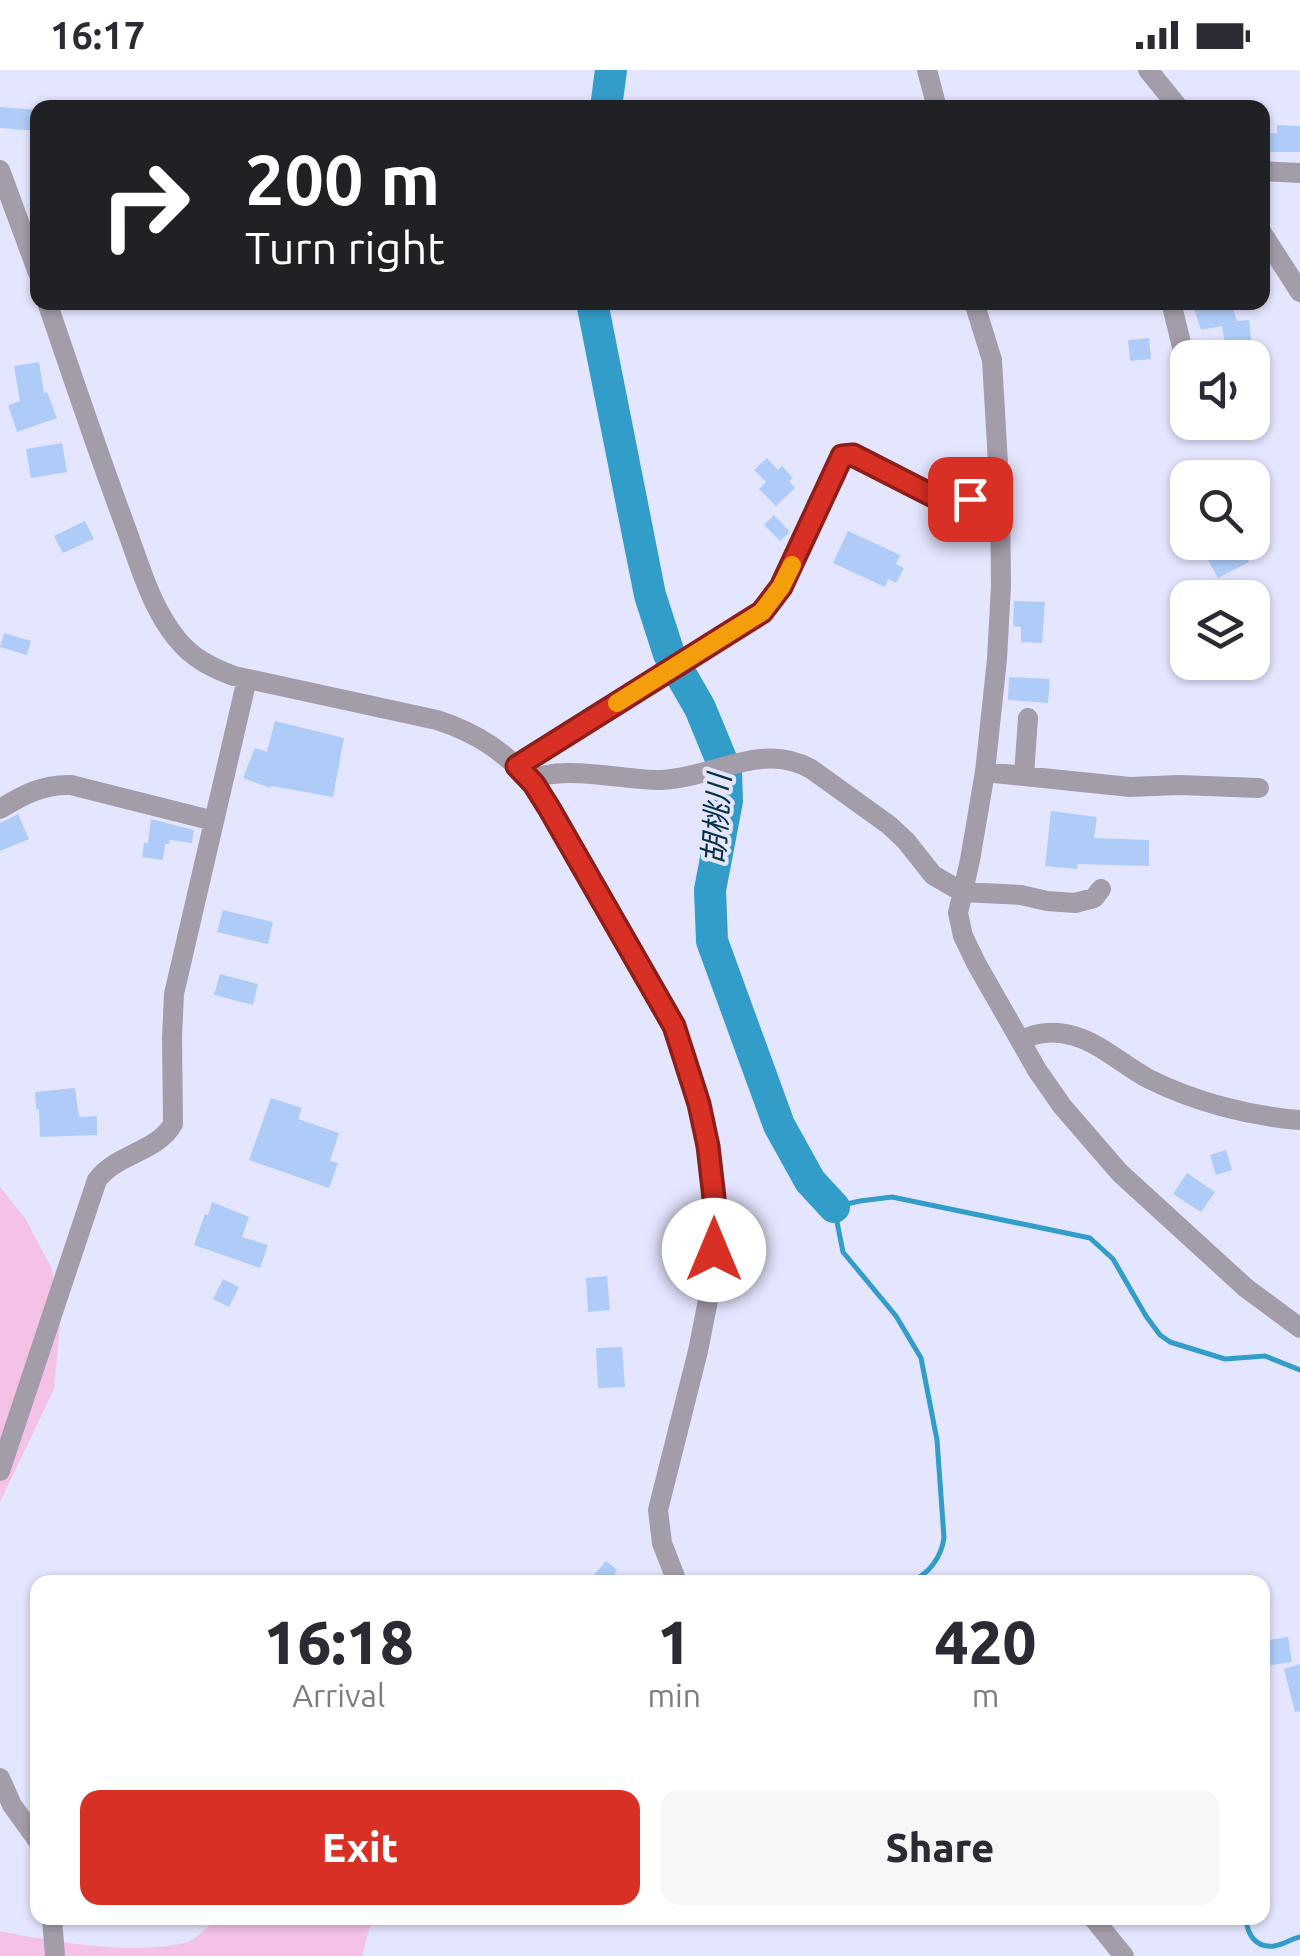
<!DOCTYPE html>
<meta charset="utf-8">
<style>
:root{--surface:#fff;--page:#f7f7f7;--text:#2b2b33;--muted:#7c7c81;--accent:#d93025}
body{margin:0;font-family:Ubuntu,"Noto Sans JP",sans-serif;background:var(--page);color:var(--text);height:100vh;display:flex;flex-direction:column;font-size:38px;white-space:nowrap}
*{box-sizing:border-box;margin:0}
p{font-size:32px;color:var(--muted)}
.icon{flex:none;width:55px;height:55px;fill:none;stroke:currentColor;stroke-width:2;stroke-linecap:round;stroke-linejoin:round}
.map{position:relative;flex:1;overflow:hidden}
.details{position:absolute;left:30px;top:1505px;width:1240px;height:350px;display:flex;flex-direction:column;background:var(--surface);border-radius:20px;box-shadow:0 2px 8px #0004}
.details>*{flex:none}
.banner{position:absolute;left:30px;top:30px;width:1240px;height:210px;border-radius:20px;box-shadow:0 2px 8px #0004;background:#202124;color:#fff;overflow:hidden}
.controls{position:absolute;left:1170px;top:270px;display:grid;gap:20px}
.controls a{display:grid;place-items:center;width:100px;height:100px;border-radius:20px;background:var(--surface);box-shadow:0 2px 8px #0004;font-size:50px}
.pin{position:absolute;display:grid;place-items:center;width:85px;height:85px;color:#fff;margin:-42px;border-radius:20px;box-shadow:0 5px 15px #0006}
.me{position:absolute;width:110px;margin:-55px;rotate:0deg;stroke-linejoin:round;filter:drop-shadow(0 0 8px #0008)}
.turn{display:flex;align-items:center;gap:35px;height:210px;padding:0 50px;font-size:45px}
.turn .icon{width:130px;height:130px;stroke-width:2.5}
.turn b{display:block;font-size:70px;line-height:85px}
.eta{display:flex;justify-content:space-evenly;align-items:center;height:170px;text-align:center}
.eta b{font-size:60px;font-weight:800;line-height:70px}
.primary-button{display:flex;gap:20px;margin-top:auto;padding:20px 50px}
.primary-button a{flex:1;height:115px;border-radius:20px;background:var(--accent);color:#fff;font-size:40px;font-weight:800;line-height:115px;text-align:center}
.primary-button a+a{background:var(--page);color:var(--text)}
.status{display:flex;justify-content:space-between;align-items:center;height:70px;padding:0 50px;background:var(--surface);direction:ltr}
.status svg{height:28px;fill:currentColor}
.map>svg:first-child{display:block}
.green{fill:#f4c2e6}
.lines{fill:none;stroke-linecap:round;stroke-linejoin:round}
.stream{stroke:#339dca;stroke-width:5}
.river{stroke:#339dca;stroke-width:32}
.building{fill:#aeccf7}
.minor{stroke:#a39ca9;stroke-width:20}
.route-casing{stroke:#8d1f18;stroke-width:25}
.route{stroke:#d93025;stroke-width:18}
.slow{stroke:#f59e0b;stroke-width:18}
.labels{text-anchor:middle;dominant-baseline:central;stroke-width:8;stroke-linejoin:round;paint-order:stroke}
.water-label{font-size:30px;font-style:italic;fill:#033245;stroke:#e4e5fe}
</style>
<div class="status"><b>16:17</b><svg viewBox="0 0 49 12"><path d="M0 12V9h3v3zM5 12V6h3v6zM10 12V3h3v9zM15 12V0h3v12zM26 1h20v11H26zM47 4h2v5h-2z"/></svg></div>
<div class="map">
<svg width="1300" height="1886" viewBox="0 0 1300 1886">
<rect width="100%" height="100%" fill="#e4e5fe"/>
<path class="green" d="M0,1117l25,31 27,51 8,56 -6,64 -54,113z
M219,1848h153l-10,38h-362v-25c55,11 134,25 188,11 11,-5 21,-17 31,-24z"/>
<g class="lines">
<path class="stream" d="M910,1512c19,-8 31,-24 34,-44l-7,-98 -16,-82 -25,-42 -53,-64 -9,-45 26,-6 32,-4 198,41 23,21 33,57 14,19 10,7 55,17 40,-3 35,14
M1246,1848c1,16 9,30 28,28 9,-1 17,-7 26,-9"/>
<path class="river" d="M606,38l5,-38
M592,232l58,293 19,59 31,54 26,63 1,30 -17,89 2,51 67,184 31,56 24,26"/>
</g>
<path class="building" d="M0,37l38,3v21l-38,-3z
M1277,55l23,1v26h-38v-19h15z
M1192,232h39l6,19 12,-1 4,38h-16l-2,-11 -9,1 -4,-22 -21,4z
M1149,268l2,21 -21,2 -2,-21z
M39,292l5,31 3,-1 10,26 -40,14 -9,-27 12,-4 -6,-35z
M62,373l5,29 -36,6 -5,-29z
M767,388l11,12 4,-4 11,12 -4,3 6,7 -19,18 -17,-17 7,-7 -12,-12z
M774,445l16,17 -10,9 -16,-16z
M85,451l9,18 -31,14 -9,-17z
M848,461l52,24 -4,9 8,4 -8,15 -8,-4 -3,8 -52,-24z
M1198,472h41l10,20 -31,16z
M1014,531l31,1 -3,41 -21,-1v-15l-8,-1z
M4,563l27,8 -4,14 -27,-8z
M1009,607l41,2 -2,24 -40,-3z
M275,651l69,17 -11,59 -62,-11 -1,2 -27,-10 12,-30 12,4z
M1051,741l46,6 -3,21 55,2v26l-71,-2 -1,5 -32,-3z
M18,744l11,25 -29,12v-28z
M151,749l43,11 -2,13 -22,-3 -1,4h-4l-2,16 -21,-3 2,-14h4z
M223,840l50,12 -5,22 -51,-12z
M220,904l38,10 -5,21 -39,-10z
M75,1018l4,29 18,-1v19l-57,2 -1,-28h-3l-1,-17z
M271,1028l31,10 -4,11 41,14 -9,28 8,2 -9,25 -80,-28z
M1226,1080l6,20 -16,5 -6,-20z
M1187,1103l28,19 -14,20 -28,-18z
M212,1132l37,15 -7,20 26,8 -8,23 -66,-23 11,-31 3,1z
M607,1206l3,34 -22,2 -2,-34z
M223,1209l16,8 -10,20 -16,-8z
M622,1277l3,40 -27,1 -2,-40z
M606,1491l11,9 -3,4 11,8h-37z
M1288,1567l4,25 -28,4 -2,-25z
M1300,1594v47l-5,1 -11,-43z"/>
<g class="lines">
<path class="minor" d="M927,0l10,38
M1148,0l31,38
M0,100l38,103
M1262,101l38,2
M1262,163l38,59
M47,232c26,76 51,151 79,226 14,38 25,79 51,111 15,19 35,29 57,37l203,44c43,14 67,32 97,64l140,242 25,78 9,42 6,51 -1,78 -15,76 -40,159 4,33 15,39
M974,232l18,58 8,138 1,88 -4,73 -12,113 -15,88 -12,53 5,23 13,27 61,107 25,36 58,67 126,115 54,40
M1171,232l11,45
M517,696l245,-155 19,-24 61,-131 11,-1 88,44 59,-1
M985,702l145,15 49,-2 80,3
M1024,705l4,-57
M531,711c26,-18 97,0 130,-1 52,-2 101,-39 150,-11l78,56 17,16 27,34 29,17 59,3 26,6 28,2 19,-5 7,-9
M0,739c23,-14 43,-25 71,-24l143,36
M1021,971c16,-10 36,-10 53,-5 28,8 50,30 75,43 46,23 100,37 151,41
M0,1401l97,-291c20,-27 59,-27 76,-56l-1,-87 2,-43 73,-315
M0,1708l12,27 26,36
M52,1848l3,38
M1093,1848l31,38"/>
</g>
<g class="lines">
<defs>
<path id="route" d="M714,1180v-52l-6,-52 -9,-42 -25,-78 -125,-218 -15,-24 -17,-18 245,-154 19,-25 61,-131 11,-1 88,45 29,-1"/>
</defs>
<use href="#route" class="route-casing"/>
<use href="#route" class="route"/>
<path class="slow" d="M617,633l145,-91 19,-25 11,-22"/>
</g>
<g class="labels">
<g class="water-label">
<text transform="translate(716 749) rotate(-86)">胡桃川</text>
</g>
</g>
</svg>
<div class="controls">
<a><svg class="icon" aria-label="sound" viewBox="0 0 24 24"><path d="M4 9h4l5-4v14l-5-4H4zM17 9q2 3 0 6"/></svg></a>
<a><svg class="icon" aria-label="search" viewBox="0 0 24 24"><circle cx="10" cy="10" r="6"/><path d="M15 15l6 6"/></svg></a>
<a><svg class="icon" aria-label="layers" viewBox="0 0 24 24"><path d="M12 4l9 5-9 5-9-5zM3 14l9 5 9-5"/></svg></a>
</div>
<div class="pin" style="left:970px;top:429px;background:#d93025"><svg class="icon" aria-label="arrive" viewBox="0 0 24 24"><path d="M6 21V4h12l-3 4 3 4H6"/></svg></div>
<svg class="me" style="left:714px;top:1180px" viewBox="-20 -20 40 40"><circle r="19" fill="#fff"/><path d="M0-13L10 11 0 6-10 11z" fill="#d93025"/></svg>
<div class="banner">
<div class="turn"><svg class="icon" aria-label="right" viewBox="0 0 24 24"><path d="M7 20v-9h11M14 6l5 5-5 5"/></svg><div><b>200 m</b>Turn right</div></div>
</div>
<section class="details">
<div class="eta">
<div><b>16:18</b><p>Arrival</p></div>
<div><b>1</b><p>min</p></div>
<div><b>420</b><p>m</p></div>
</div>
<div class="primary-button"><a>Exit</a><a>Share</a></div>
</section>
</div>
